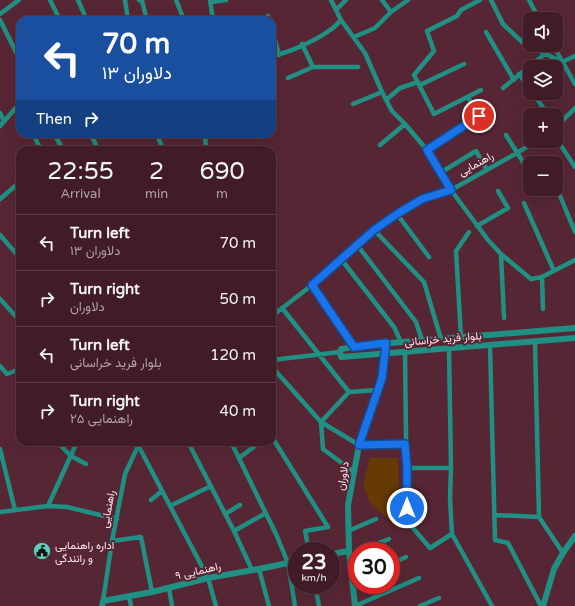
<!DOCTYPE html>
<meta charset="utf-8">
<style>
:root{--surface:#411c27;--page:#4c2933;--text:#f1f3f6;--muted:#aea1a7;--line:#5a3a44}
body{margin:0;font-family:"Varela Round",Vazirmatn,sans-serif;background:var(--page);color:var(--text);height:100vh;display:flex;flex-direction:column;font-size:15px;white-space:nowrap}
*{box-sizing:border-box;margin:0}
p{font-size:13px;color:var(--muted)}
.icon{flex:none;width:22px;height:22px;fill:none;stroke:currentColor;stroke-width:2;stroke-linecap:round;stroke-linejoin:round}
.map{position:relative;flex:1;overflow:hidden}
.details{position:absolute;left:16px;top:146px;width:260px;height:300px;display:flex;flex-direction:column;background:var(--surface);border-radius:12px;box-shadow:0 4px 16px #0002,0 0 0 1px var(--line)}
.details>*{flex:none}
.top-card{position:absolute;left:16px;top:16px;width:260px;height:122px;border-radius:12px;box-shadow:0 4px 16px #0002,0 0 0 1px var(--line);background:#1a4fa0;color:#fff;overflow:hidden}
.fabs{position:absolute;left:523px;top:12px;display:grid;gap:8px}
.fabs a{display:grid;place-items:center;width:40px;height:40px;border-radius:8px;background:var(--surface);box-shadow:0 4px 16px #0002,0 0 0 1px var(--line);font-size:20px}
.speed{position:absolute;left:288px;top:542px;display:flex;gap:8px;font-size:20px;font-weight:700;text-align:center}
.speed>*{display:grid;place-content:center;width:52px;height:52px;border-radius:50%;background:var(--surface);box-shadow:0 4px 16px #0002,0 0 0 1px var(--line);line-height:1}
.speed small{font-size:10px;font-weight:400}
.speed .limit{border:6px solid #d22;background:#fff;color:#111}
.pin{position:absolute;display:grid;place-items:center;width:34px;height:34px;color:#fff;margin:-17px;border:2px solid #fff;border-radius:50%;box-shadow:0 1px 4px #0007}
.me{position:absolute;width:44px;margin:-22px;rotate:0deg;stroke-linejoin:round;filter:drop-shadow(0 0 3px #0008)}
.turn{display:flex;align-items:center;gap:14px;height:84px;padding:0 20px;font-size:18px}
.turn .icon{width:52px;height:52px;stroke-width:2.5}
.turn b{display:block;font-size:28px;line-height:34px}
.then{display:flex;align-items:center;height:38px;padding:0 20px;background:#0003;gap:8px;font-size:15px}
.eta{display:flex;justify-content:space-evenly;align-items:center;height:68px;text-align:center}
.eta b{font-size:24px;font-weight:600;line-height:28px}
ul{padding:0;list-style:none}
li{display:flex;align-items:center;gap:12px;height:56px;padding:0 20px;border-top:1px solid var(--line)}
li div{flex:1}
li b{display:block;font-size:15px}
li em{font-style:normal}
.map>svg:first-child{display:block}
.green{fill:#653a05}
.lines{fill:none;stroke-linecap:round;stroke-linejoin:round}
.minor{stroke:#209084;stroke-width:4.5}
.tertiary{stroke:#209084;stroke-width:6}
.route-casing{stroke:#114b97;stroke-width:10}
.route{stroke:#1a73e8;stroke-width:7}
.labels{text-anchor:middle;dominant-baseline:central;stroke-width:4;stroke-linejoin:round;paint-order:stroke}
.street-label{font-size:11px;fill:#fbe7ec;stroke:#572634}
.poi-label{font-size:11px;fill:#fbe7ec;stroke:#572634;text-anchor:start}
</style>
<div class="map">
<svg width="575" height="606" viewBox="0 0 575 606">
<rect width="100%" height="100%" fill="#572634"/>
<path class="green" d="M370,458h28l2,71 -30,-26 -7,-19z"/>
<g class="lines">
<path class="minor" d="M50,0l10,20
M78,0l8,18 -1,2
M125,0l3,20
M139,0l3,1 5,19
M176,0l8,20
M210,0l3,20
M331,0l10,20 24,33 17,39 10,19 13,13 22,26 24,40 37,50 13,14 30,25 11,-2 33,-17
M480,0l-19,10 -4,6 -30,15 7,20 -20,24 20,39 47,-24
M491,0l12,24 19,18 40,20 13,-6
M529,0l10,19
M211,2l15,-2
M336,10l10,-10
M391,12l17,-12
M0,14l19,-14
M268,16l1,4
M0,20l20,40
M272,28l7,27
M486,32l28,48
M354,37l21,-9 16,-16 -9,-12
M302,44l11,23
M553,45l22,39
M272,55c14,0 46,-16 58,-25 4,-2 8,-7 11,-10
M519,74l11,15
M288,78l25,-11h45
M420,85l44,-21
M503,88l43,-35
M533,93l15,22
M386,100l14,-12 18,-6
M353,104l29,-12
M0,113l4,8
M0,126l20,-23
M556,127l19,-19
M33,134l8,16
M54,134l9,15
M91,134l7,16
M157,134l6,16
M205,134l1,16
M506,135l24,38
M556,138l19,29
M380,145l25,-21
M427,150l52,-34 -11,-19
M440,173l36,-22 11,19
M556,186l19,46
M0,199l20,-17
M524,203l30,68
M397,214l32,43
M477,226l31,-18 -10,-17
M374,230l50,52 17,57
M0,235l20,23
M358,246l58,76 6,18
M501,254l3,64
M341,259l53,68 7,15
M542,277l1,32
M312,285l42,62
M0,299l20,22
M282,308l67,84
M272,316l40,-31 62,-55 23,-16 25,-15 29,-9 66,-37 19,-12
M461,337l-5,-86 13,-19
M535,342l4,175 24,36
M490,345l5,195 13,3 33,63
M449,349l2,119 -1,30 2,36 40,72
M405,352l2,169 23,27 22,-14
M272,360l68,-8
M0,366l7,8 13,-5
M272,367l49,55 38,23 46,-1
M349,392l-28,30 2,27 31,23
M349,392l29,-2
M272,437l56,90 -23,4 4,20
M57,442l14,14 15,8
M188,442l46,89 18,39
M231,442l45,92 12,29 7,43
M138,445l70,133 8,28
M0,449l15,61
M239,458l21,-16
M407,468h44
M151,500l11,-9
M48,506l29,-64
M170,506l41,-20
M0,512l48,-6 19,1 50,12
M225,514l15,-9
M494,515l45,2
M234,531l32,-18
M348,531l28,-12
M112,541l29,-4 11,55
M358,551l31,-12
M391,564l15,-7
M259,569l10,37
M315,585l4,21
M169,588l3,18
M129,596l2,10
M103,601l9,-60 13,-67 15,-32
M355,606l64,-28
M420,606l19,-8"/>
<path class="tertiary" d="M575,328l-197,16 -37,5 -1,3 1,5 234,-19
M331,554l18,-3
M102,606l1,-5 49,-9 56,-14 51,-9 38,-8
M355,606l-6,-55 -1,-46 11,-60 23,-67 3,-35
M543,606l11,-37 9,-16 12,-17"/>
</g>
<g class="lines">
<defs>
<path id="route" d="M407,508v-40l-2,-24 -46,1 23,-67 4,-35 -32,4 -42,-62 62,-55 23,-16 25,-15 29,-9 -24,-40 52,-34"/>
</defs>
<use href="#route" class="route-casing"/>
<use href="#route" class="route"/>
</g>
<defs>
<symbol id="civic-disc" viewBox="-11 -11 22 22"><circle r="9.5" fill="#59cebe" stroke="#572634"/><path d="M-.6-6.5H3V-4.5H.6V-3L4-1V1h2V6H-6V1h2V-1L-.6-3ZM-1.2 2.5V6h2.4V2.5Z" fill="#111"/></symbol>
</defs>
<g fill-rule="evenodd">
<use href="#civic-disc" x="32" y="541" width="20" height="20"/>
</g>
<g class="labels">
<g class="street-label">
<text transform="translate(476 164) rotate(-29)">راهنمایی</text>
<text transform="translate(443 339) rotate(-5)">بلوار فرید خراسانی</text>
<text transform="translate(343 476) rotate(-80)">دلاوران</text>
<text transform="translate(108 509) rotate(-79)">راهنمایی</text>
<text transform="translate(198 571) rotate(-13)">راهنمایی ۹</text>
</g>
<g class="poi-label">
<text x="55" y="545">اداره راهنمایی<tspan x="55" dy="13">و رانندگی</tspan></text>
</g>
</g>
</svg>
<div class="fabs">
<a><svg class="icon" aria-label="sound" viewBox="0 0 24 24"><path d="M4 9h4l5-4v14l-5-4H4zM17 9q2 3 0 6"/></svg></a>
<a><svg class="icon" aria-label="layers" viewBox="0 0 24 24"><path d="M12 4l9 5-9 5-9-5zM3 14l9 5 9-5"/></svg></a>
<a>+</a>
<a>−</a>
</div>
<div class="speed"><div>23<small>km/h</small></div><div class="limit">30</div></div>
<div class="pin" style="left:479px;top:116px;background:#d93025"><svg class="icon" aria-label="arrive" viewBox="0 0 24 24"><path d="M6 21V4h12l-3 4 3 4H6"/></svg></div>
<svg class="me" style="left:407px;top:508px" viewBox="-20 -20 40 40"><circle r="17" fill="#1a73e8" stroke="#fff" stroke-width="3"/><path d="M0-11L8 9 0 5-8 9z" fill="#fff"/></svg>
<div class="top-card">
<div class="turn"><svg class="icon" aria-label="left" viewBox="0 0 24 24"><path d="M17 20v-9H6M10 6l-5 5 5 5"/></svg><div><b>70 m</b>دلاوران ۱۳</div></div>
<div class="then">Then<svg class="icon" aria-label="right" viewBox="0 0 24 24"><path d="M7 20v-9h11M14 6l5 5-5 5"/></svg></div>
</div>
<section class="details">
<div class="eta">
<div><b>22:55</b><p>Arrival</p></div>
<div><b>2</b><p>min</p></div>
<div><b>690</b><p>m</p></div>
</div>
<ul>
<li><svg class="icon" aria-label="left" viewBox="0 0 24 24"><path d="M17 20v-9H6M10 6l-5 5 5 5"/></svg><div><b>Turn left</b><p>دلاوران ۱۳</p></div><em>70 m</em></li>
<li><svg class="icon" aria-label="right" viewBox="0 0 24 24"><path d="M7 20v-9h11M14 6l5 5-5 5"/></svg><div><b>Turn right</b><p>دلاوران</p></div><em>50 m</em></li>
<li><svg class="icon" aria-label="left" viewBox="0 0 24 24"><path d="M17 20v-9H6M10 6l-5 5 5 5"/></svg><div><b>Turn left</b><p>بلوار فرید خراسانی</p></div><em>120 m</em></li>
<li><svg class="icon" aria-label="right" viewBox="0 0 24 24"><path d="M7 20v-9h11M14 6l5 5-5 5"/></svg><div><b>Turn right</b><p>راهنمایی ۲۵</p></div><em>40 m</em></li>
</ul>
</section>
</div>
